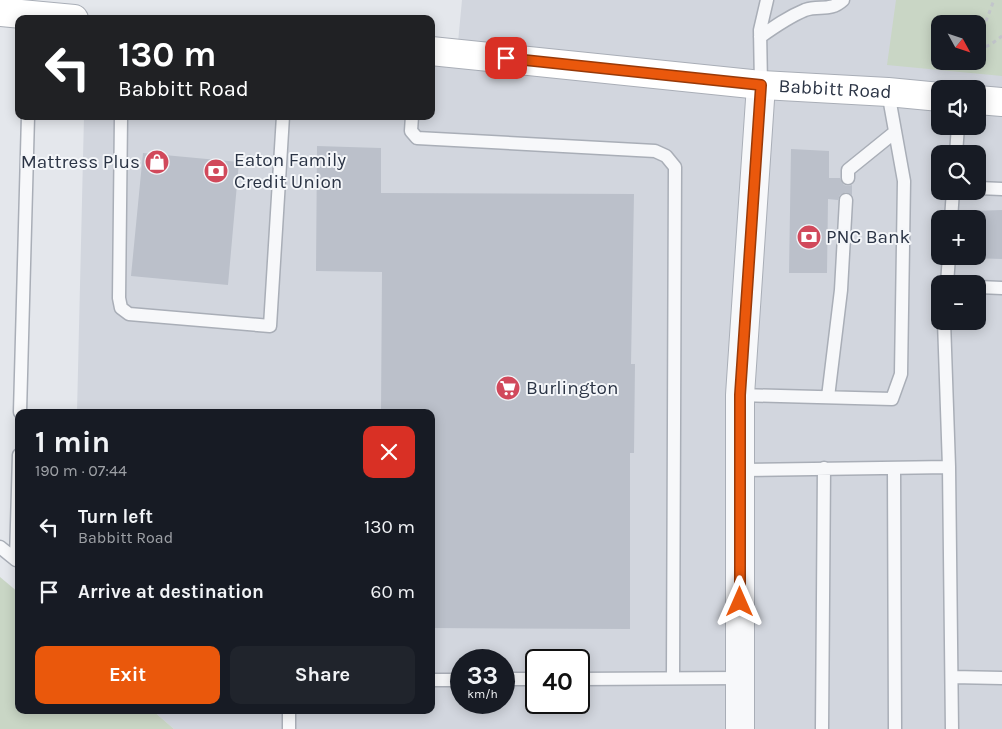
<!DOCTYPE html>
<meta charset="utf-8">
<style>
:root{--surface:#171b24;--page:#20242c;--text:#f1f3f6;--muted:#9ea1a6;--accent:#ea580c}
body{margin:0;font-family:Karla,sans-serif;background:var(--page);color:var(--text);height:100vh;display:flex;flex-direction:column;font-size:19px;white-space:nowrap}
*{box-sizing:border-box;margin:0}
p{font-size:16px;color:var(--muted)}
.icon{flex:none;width:28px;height:28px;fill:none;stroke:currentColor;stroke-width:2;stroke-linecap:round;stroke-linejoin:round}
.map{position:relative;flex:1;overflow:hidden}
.panel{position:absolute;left:15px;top:409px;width:420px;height:305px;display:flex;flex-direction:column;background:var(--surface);border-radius:10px;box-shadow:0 2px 12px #0003}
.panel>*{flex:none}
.banner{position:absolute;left:15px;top:15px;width:420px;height:105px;border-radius:10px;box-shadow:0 2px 12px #0003;background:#202124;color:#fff;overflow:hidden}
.needle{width:32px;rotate:130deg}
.buttons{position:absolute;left:931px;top:15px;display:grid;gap:10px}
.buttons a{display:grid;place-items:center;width:55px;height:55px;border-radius:10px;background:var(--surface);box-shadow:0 2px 12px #0003;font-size:25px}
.speed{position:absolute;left:450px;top:649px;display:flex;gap:10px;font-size:25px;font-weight:700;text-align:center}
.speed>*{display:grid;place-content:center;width:65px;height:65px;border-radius:50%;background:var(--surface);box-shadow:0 2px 12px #0003;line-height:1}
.speed small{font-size:12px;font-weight:400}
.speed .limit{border:2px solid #111;border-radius:8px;background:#fff;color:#111}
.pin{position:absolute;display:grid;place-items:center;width:42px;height:42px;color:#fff;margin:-21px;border-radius:10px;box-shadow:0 2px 8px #0006}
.me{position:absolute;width:55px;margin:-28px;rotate:0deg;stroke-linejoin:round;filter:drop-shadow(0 0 4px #0008)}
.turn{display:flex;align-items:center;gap:18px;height:105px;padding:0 20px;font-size:22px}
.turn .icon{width:65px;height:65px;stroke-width:2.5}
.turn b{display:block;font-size:35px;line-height:42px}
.round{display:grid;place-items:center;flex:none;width:52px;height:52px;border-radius:10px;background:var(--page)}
.overview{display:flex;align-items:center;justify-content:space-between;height:85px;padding:0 20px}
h1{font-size:30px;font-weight:700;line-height:38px}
.cta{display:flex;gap:10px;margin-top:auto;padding:10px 20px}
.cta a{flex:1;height:58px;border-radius:10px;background:var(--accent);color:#fff;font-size:20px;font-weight:700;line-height:58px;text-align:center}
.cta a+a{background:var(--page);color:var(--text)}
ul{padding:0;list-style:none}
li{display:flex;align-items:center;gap:15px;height:65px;padding:0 20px}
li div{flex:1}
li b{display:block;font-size:19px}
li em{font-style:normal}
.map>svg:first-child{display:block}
.built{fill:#d2d6de;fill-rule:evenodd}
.green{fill:#c9d6c5;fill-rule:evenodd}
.building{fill:#bbc0ca}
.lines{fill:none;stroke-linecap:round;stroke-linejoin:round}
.service-casing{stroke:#a9aeb7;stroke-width:15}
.tertiary-casing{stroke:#a9aeb7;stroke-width:30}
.secondary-casing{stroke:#a9aeb7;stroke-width:30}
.path{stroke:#c2c5cb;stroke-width:3;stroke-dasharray:4 4;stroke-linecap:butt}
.service{stroke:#f7f8fa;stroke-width:12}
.tertiary{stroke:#f7f8fa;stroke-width:28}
.secondary{stroke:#fff;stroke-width:28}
.route-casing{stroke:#983908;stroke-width:12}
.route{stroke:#ea580c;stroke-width:9}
.labels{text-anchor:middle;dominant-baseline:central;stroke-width:4;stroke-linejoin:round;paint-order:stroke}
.street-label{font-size:19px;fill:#2b3445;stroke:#f4f6f9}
.poi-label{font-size:19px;fill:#2b3445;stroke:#f4f6f9;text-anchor:start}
</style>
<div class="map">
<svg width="1002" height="729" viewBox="0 0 1002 729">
<rect width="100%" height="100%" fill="#e4e7ec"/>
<path class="built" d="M462,0h540v729h-828l-22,-19h279v-298h-354l7,-296h347v-65l26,2zM940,24h38v37h-38zM940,89h38v37h-38zM940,154h38v37h-38zM940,219h38v37h-38zM940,284h38v37h-38zM461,660h43v42h-43zM536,660h43v42h-43z"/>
<path class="green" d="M896,0h106v76l-115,-11zM940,24h38v37h-38z
M0,577l19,16v117h133l22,19h-174z"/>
<path class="building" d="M317,146l64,2v45l253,1 -3,170h4l-1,89h-4v176l-199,-1v-216h-50l1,-140 -66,-1z
M791,149l38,2v27h11l4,7 4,1 4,-1v10l-6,-3 -6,3 -2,5 -10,-1 -1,74h-38z
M143,153l96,9 -11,123 -97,-9z
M1002,210v49l-30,-1v-2h6v-37h-6l1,-8z"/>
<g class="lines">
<defs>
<path id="service" d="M760,37c14,-10 28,-20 45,-27 15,-5 25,2 38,-10
M761,85l-1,-55 7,-30
M121,116l-2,182 2,10 8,6 141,12 13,-210
M412,116l-1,15 6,7 238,13 11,5 9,11 -2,511
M956,154l2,-28
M848,178v-8l47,-38
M978,188l24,1
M951,219l2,-28
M947,284l2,-28
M978,287l24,1
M944,321l5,146
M740,395l152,4 9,-25 3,-193 -16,-89
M828,397l13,-107 5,-90
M20,412l8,-296
M894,468l1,261
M739,470l210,-3 3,262
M0,547l16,13 3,-105
M952,677l50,1
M504,679h32
M579,679l161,-1
M431,680h30
M289,729v-19
M822,729l2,-261"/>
<path id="tertiary" d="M740,729v-334l21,-310"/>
<g id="secondary">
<path d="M0,12l74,7"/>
<path id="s1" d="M431,51l330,34 127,7 52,5"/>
<path d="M978,100l24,2"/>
</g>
</defs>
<use href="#service" class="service-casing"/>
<use href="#tertiary" class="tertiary-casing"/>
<use href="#secondary" class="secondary-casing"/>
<path class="path" d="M978,35l5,-6 11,-29
M978,49l12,-4 12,-9
M951,62l1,-1"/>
<use href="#service" class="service"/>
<use href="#tertiary" class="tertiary"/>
<use href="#secondary" class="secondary"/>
</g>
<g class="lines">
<defs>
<path id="route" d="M506,58l255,27 -21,310v207"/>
</defs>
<use href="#route" class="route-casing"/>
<use href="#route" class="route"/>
</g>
<defs>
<symbol id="shop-disc" viewBox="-11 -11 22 22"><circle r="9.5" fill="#d1495b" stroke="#f4f6f9"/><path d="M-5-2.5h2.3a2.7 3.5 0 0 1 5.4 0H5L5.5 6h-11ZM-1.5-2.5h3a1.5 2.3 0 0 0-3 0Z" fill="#fff"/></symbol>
<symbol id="bank-disc" viewBox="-11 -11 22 22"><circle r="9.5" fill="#d1495b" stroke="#f4f6f9"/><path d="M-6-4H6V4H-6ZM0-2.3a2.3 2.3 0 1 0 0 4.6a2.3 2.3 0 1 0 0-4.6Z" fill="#fff"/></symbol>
<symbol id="supermarket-disc" viewBox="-11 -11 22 22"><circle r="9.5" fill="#d1495b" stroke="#f4f6f9"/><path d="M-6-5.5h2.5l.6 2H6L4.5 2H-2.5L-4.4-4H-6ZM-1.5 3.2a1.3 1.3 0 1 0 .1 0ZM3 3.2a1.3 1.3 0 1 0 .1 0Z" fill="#fff"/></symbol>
</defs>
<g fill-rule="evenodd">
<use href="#shop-disc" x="143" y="148" width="28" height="28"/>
<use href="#bank-disc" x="202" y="157" width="28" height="28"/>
<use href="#bank-disc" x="795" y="223" width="28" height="28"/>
<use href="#supermarket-disc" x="494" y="374" width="28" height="28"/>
</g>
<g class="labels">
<g class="street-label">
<text stroke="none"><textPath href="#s1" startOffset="406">Babbitt Road</textPath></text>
</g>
<g class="poi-label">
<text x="234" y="160">Eaton Family<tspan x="234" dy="22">Credit Union</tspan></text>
<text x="140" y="162" text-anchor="end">Mattress Plus</text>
<text x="826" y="237">PNC Bank</text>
<text x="526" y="388">Burlington</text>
</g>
</g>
</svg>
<div class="buttons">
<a><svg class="needle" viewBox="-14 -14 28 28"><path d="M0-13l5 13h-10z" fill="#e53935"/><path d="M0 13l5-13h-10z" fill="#9ea1a6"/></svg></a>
<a><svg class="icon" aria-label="sound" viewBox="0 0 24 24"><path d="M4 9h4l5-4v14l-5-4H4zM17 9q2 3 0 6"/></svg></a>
<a><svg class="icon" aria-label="search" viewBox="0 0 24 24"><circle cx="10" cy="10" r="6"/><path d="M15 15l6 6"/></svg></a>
<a>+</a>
<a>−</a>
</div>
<div class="speed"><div>33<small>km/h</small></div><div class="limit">40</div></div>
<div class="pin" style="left:506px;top:58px;background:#d93025"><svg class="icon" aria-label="arrive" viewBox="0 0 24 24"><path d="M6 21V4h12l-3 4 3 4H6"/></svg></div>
<svg class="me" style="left:740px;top:602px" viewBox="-20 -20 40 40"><path d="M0-17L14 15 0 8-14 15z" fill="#ea580c" stroke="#fff" stroke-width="4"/></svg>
<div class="banner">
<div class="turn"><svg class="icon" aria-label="left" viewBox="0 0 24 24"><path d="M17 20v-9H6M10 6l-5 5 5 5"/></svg><div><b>130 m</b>Babbitt Road</div></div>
</div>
<section class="panel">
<div class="overview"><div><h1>1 min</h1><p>190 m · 07:44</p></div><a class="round" style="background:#d93025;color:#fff"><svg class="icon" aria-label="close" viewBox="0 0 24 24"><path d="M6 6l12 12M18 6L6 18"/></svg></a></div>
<ul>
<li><svg class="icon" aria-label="left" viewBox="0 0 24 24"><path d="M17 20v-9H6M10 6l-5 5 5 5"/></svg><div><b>Turn left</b><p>Babbitt Road</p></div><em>130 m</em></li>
<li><svg class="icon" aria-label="arrive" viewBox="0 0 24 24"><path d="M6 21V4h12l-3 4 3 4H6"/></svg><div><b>Arrive at destination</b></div><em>60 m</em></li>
</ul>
<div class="cta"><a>Exit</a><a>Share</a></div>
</section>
</div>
